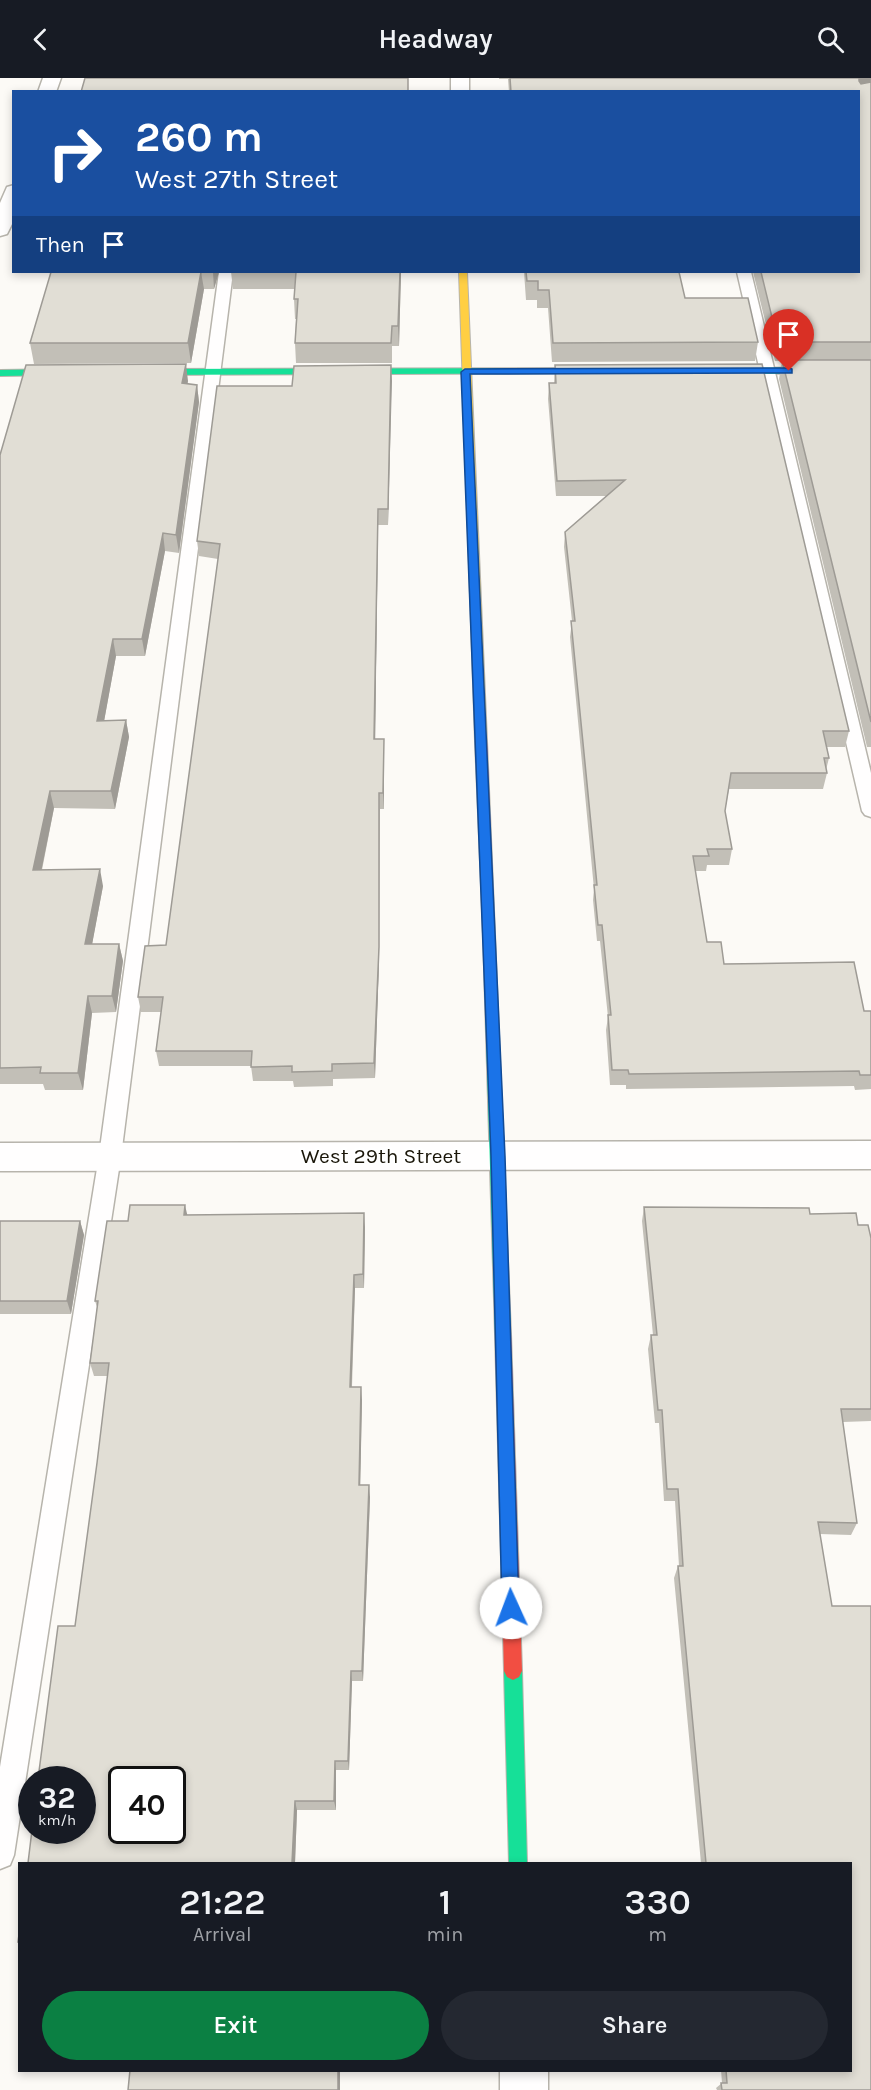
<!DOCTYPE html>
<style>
:root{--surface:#171b24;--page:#242831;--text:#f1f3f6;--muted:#9ea1a6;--accent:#0b8043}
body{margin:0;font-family:Karla,sans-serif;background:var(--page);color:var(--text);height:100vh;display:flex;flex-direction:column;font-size:22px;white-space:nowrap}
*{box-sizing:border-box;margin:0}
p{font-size:20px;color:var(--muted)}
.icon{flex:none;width:33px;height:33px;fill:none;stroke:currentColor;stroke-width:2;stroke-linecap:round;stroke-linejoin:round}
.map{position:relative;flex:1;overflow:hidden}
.panel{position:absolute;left:18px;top:1784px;width:834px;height:210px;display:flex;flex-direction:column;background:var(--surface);border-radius:0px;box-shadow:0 3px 9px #0003}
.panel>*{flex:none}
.hud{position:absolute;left:12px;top:12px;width:848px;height:183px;border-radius:0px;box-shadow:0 3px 9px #0003;background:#1a4fa0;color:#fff;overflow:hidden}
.speed{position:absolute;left:18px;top:1688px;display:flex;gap:12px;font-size:30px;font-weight:700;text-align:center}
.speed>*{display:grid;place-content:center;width:78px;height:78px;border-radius:50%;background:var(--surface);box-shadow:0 3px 9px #0003;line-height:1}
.speed small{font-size:15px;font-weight:400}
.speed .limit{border:3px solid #111;border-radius:9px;background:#fff;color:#111}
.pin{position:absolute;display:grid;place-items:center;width:51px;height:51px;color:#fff;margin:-62px -26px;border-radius:50% 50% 50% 0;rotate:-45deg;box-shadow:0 0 6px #0007}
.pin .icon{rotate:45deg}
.me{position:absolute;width:66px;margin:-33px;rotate:358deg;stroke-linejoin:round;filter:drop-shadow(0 0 4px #0008)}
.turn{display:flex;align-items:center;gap:21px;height:126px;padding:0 24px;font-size:27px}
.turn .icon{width:78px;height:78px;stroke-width:2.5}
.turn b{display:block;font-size:42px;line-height:51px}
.then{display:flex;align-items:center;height:57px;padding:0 24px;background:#0003;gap:12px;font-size:22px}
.eta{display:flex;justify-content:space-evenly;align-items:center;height:102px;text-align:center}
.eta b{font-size:36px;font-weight:600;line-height:42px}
.primary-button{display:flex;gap:12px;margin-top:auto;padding:12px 24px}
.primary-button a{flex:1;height:69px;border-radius:36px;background:var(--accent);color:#fff;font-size:24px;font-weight:600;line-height:69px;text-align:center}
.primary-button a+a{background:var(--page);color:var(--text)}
header{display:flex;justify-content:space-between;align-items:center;height:78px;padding:0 24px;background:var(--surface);font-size:27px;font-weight:600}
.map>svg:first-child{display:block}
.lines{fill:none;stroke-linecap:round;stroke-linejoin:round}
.lane-casing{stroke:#b7b4ac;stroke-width:3}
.street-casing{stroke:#b7b4ac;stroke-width:3}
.fast-casing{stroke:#b7b4ac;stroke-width:2}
.slow-casing{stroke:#b7b4ac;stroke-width:2}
.jam-casing{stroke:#b7b4ac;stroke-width:2}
.lane{fill:#fffefe;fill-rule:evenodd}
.street{fill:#fffefe;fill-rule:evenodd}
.fast{fill:#16e098;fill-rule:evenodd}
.slow{fill:#ffcf43;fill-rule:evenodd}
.jam{fill:#f24e42;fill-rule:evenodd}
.wall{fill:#c2bfb7}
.shaded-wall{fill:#9e9b95}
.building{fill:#e1ded5;stroke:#9e9b95;stroke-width:1.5;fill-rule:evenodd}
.route{fill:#1a73e8;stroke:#114b97;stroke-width:1.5}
.labels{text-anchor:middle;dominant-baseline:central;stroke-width:5;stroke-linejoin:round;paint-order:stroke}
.street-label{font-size:21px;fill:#1a1609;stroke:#fff}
</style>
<header><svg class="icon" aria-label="back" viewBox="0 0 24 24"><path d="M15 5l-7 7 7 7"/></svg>Headway<svg class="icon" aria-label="search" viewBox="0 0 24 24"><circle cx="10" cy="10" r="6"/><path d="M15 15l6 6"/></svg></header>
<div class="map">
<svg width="871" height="2012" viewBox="0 0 871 2012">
<rect width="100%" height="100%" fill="#fcfaf6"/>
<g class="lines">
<defs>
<path id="lane" d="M219,194h14l-112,884 -107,699 -4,10 -10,4v-102l99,-611z
M737,194h14l120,501v44l-6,-2 -3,-4z"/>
<path id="street" d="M43,0h18l-5,14h-18z
M451,0h18v14h-18z
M14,107v35l-7,14 -7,2v-33l7,-16z
M871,1063v28l-871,2v-28z
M500,1992h48v20h-48z"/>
<path id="fast" d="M871,289v6l-151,1 -4,-3 4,-3z
M599,290l3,1v4l-461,2 -4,-3 4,-3z
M0,292l68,-1 4,3 -4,3 -68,1z
M489,851l6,5 16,400 -3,5 -5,2 -5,-2 -3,-5 -12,-400z
M513,1584l6,3 3,6 5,192h-18l-5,-192 3,-6z"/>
<path id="slow" d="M459,194h8l20,469 -6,4 -6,-4z"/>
<path id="jam" d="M481,659l6,4 8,193 -6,5 -6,-5 -8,-193z
M503,1249l5,2 3,5 11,337 -3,6 -6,3 -6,-3 -3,-6 -9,-337 3,-5z"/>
</defs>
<use href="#lane" class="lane-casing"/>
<use href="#street" class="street-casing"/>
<use href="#fast" class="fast-casing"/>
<use href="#slow" class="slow-casing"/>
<use href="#jam" class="jam-casing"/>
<use href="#lane" class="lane"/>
<use href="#street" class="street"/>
<use href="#fast" class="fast"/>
<use href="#slow" class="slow"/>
<use href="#jam" class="jam"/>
</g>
<path class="wall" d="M499,0h372v669h-4l-88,-368 3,-18h-7l-22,-89h105v-180h-349l-1,-13h-9z
M51,194h168l-5,17h-10l-13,74 -157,1 -4,-21z
M231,194h170l-2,74h-7v17h-96l-1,-20 1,-24h-1l-1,-20 1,-10h-62z
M524,194h155l6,26 73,44 -3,19 -203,1 -4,-54h-11v-8h-11z
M391,287l-3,160h-10l-3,214 9,15v55h-4l-1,153 -4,116 -42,1v7l-39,1 -1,-6h-40l-2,-15h-92l-3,-15 5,-39h-20l-3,-15 28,-52 52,-386 -19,-3 -2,-15 95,-155z
M555,287l294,366 -4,16h-18l2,11 -3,12 1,3 -4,16h-94l-4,22 7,38 -3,16h-22l-1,6h-11l12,71 17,22 140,47h7v78l-16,1 -1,-4 -228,3v-4h-16l-4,-55 2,-13 -8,-76h-3l-4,-41 1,-11 -24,-252 2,-16 -8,-74 1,-15 41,-36h-50l-8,-97 1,-16h5z
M188,303l-1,3 10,1 2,17 -20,151 -14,-2 -20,105h-29l-12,65 22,-1 3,17 -14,72 -61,-1 -12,62 61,16 -11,58h27l4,17 -7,51 -24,1 -9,77h-38l-2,-6h-43v-629z
M644,1129l165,1 1,6 46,-1 2,12h10l3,13v183l-28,1 14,101 -6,12 -31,-1 12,72h39v484h-154l-1,-2 6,-5 -1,-13h129v-207h-149l-27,-285 4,-12h1l-4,-65h-11l-5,-78h-4l-7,-74 3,-14h2l-11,-114z
M188,1137l177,12 -1,61h-9l-3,99 10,13 -2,85 10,12 -7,184h-11l-3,89h-13v40h-39l-2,53h-267l47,-237 22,-163 11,-87h-14l-4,-13 7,-56 -2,-6 33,-80z
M0,1143h80l4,14 -13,79h-71z"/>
<path class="shaded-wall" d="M859,0h12v7l-15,6z
M201,194l3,17 -13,74 -3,-20z
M213,194h6l-5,17z
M400,194h1l-2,74 -1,-20z
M186,286l2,17 -4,20 -2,-18z
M391,287l1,16 -4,144v-16z
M197,307l2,17 -20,151 -3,-18z
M378,431v16l-3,229 -1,-15z
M163,455l2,18 -20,105 -3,-17z
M113,561l3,17 -15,82 -4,-17z
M126,642l3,17 -14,72 -4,-18z
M384,661v70l-1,-16z
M50,713l4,17 -16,79 -5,-17z
M379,715v169l-4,116 -1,-15z
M100,791l3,17 -14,75 -4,-17z
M119,866l4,17 -7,51 -4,-16z
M88,918l4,17 -9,77 -5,-17z
M185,1127l3,13 -4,-3z
M364,1135l1,14 -1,61 -1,-14z
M80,1143l4,14 -13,79 -4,-13z
M354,1197l1,13 -4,112 -1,-13z
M361,1309l1,13 -2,97 -1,-12z
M369,1407l1,12 -7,184 -1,-10z
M351,1593l1,10 -3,89 -1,-9z
M335,1683l1,9v40l-2,-9z
M295,1723l2,9 -2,53h-3z
M338,1992h2v20h-2z"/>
<path class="building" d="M85,0h323v14h-327z
M510,0h349v3l2,3 10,-2v260h-93l-17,-70h97v-180h-347z
M51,194h150l-13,71h-158z
M296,194h104l-2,54h-6l-1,17h-96l3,-44h-4z
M526,194h153l6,26h63l10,44 -205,1 -4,-53h-11v-9h-11z
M782,282h89v362z
M186,286l-4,19 15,2 -21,150 -13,-2 -21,106h-29l-16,82 29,-1 -15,71h-61l-17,79 67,-1 -15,75h34l-7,52h-24l-10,77h-38l1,-6 -41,1v-613l26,-90z
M762,286l87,367h-26l6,27h-5l3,15h-96l-6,38 7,38h-25l2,7h-16l14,86h14l3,22 130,-2 10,49h7v64h-11l-1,-4 -230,3 -1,-4h-16l-4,-55h3l-9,-90h-4l-4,-40h3l-26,-264h4l-10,-89 60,-52 -68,1 -8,-98h7l-1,-18z
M391,287l-3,144h-10l-4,230h10l-1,54h-4v154l-5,116 -42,1v7l-40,1v-6l-41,1 1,-16h-96l7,-54h-25l7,-51 21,-1 54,-401 -23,-3 20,-155h75l2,-20z
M130,1127h55l-1,10 180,-2 -1,61 -9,1 -4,112h11l-2,98h10l-7,186h-11l-3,90h-13l-1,40h-39l-3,62h-264l4,-33h50v-51h-44l20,-153h17l22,-163 12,-100h-19l8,-62h-3l12,-80h21zM122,1701h50v51h-50z
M644,1129l165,1 1,6 46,-1 2,12h10l3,13v171h-30l16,114 -39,-1 14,84h39v484h-149l-1,-7h6l-1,-13h124v-207h-144l-28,-297h5l-5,-77h-11l-5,-79h-4l-7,-75h6z
M0,1143h80l-13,80h-67z
M20,1849v15h-2z
M130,1992h208v20h-210z"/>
<path class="route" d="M789,290l3,1v4l-322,1 35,782 14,452 -2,6 -6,2 -6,-2 -3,-6 -11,-452 -30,-784 4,-3z"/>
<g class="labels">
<g class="street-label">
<text x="381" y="1078">West 29th Street</text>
</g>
</g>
</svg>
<div class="speed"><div>32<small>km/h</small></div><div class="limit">40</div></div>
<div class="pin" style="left:789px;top:293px;background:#d93025"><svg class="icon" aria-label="arrive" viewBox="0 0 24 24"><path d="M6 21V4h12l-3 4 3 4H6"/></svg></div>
<svg class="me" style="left:511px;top:1530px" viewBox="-20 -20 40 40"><circle r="19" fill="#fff"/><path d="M0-13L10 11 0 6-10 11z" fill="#1a73e8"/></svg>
<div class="hud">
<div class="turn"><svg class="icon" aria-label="right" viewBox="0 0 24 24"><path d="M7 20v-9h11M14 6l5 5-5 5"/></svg><div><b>260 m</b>West 27th Street</div></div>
<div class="then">Then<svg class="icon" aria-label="arrive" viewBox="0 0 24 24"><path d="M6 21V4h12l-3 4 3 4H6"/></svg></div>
</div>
<section class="panel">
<div class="eta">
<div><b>21:22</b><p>Arrival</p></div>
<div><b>1</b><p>min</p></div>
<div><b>330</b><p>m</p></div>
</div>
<div class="primary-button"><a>Exit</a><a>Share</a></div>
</section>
</div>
